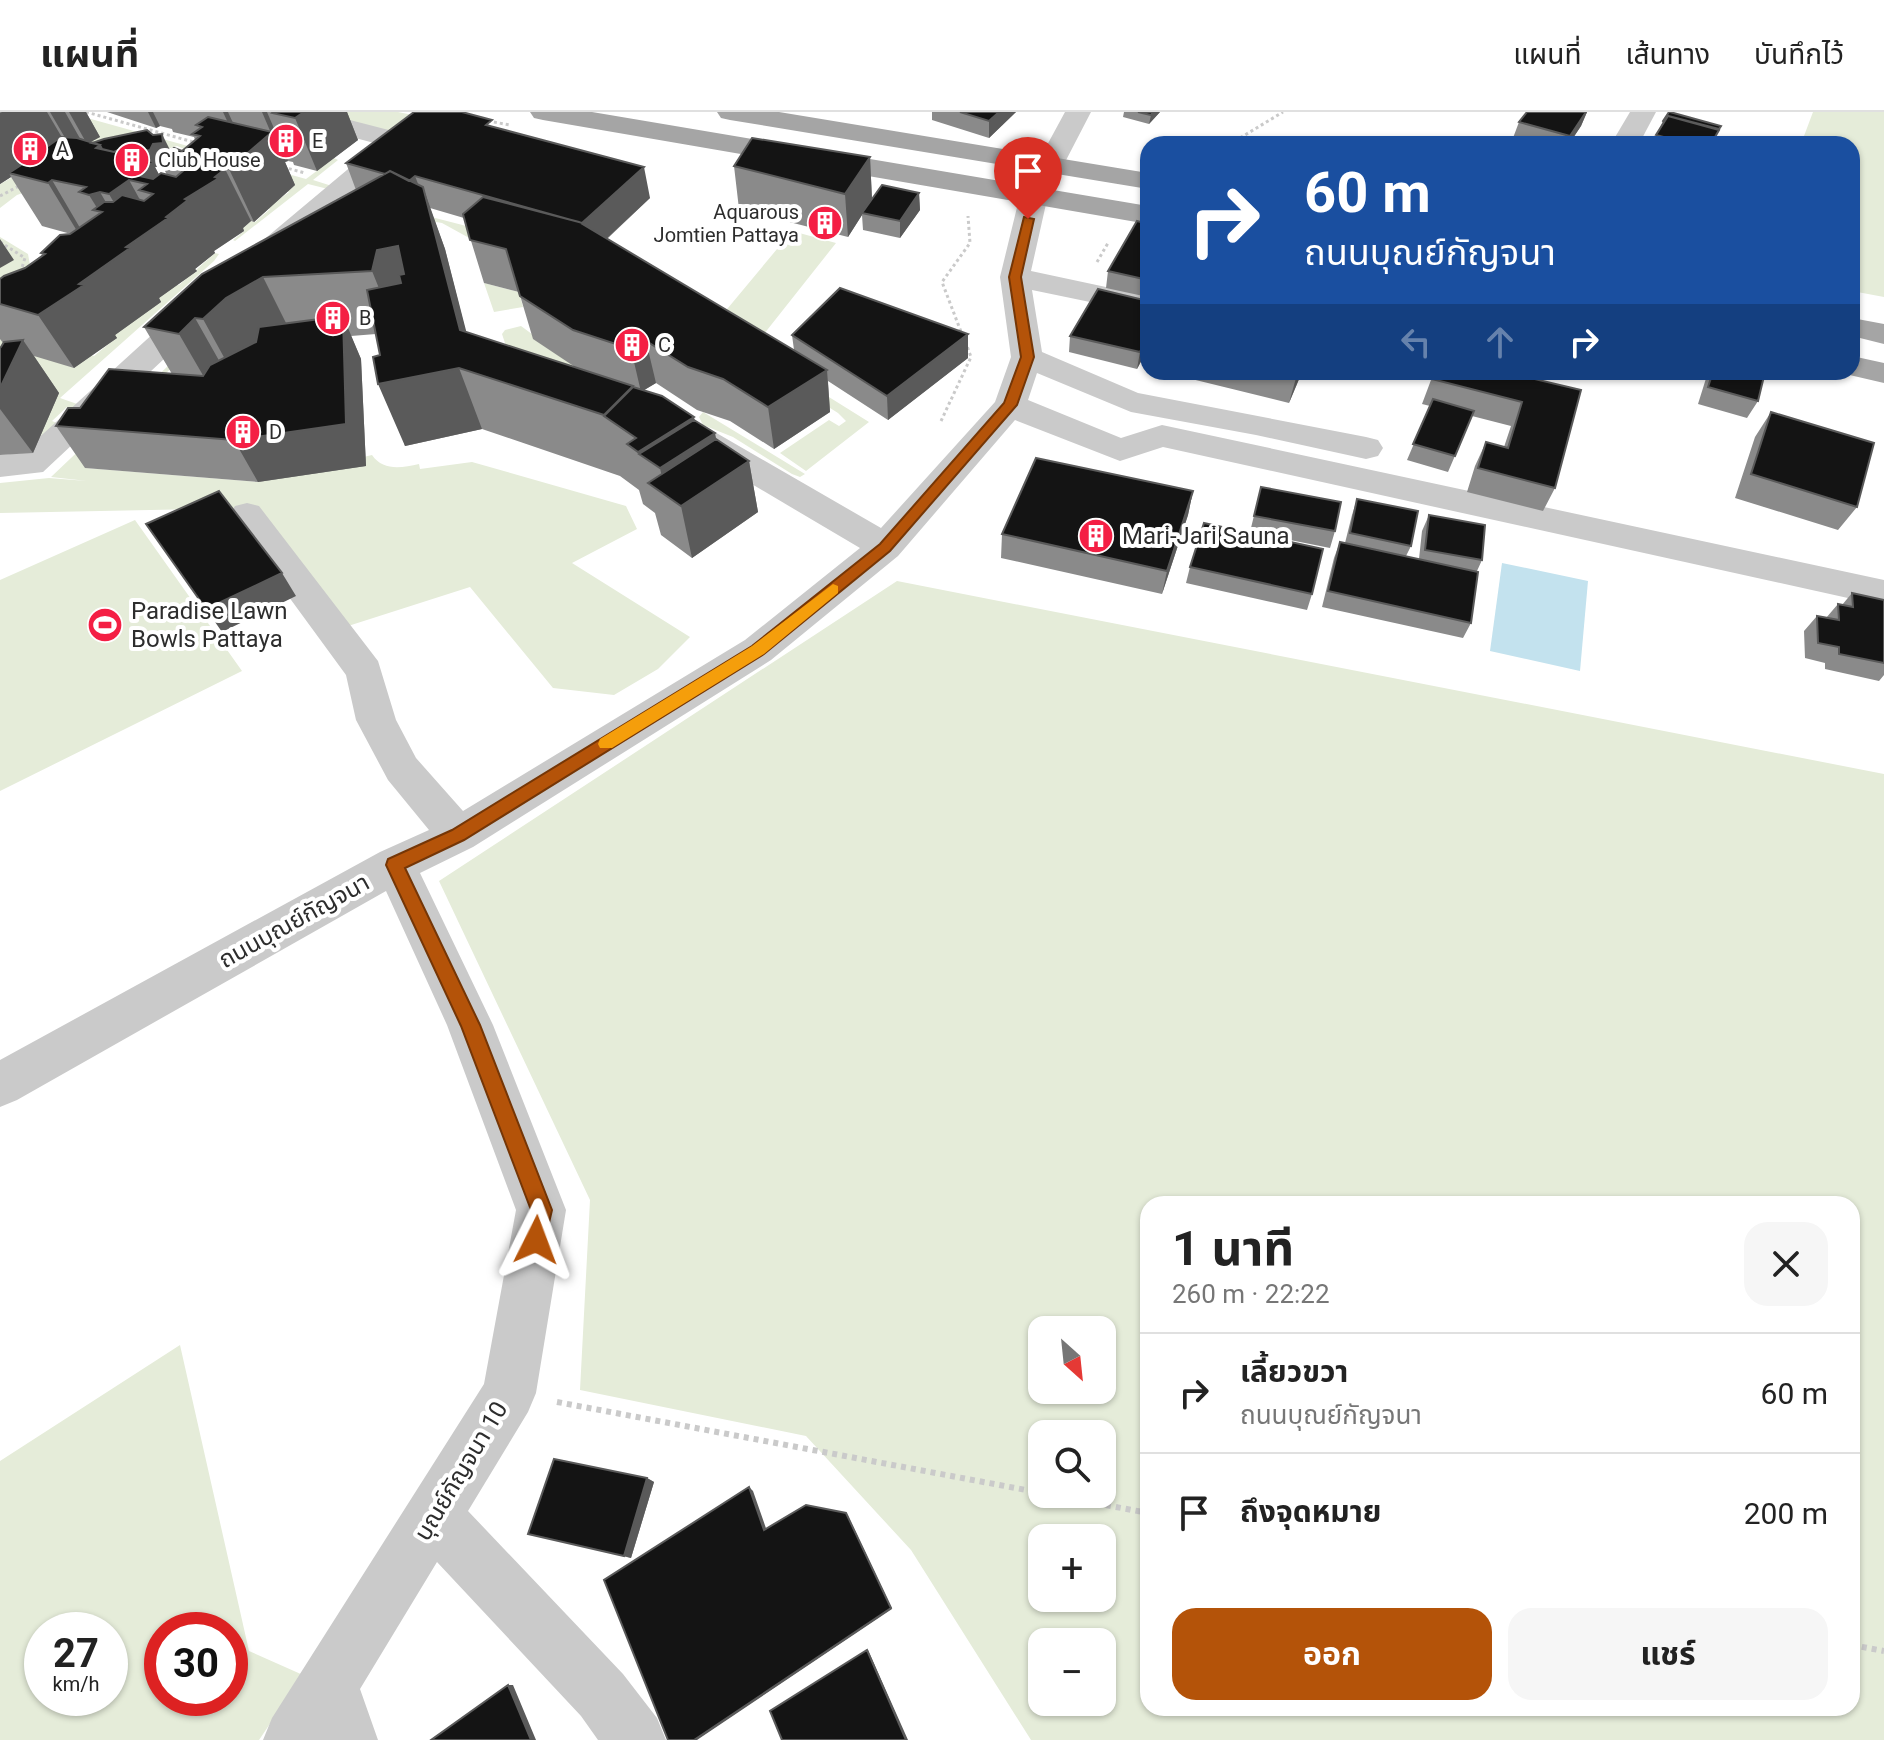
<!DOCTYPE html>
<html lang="th">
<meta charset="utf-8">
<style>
:root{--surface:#fff;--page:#f6f6f6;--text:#222;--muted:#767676;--line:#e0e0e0;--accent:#b45309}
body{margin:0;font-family:Roboto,"Noto Sans Thai",sans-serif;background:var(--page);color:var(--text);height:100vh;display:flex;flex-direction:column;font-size:30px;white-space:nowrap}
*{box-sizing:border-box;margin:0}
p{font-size:26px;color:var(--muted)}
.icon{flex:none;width:44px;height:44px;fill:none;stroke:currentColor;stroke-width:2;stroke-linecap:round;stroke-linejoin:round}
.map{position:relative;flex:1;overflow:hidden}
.panel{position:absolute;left:1140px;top:1084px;width:720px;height:520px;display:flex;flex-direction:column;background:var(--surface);border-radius:24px;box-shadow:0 2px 6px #0004}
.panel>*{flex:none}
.top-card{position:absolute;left:1140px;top:24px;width:720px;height:244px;border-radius:24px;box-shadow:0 2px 6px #0004;background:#1a4fa0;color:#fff;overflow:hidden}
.needle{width:52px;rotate:153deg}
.controls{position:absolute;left:1028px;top:1204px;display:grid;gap:16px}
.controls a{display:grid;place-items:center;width:88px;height:88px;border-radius:16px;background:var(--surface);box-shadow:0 2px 6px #0004;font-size:40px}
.speed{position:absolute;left:24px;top:1500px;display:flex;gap:16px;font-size:40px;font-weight:700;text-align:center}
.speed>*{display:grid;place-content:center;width:104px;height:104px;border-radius:50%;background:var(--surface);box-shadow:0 2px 6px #0004;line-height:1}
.speed small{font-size:20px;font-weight:400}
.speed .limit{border:12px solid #d22;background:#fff;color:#111}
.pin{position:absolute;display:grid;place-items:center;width:68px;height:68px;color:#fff;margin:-82px -34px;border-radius:50% 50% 50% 0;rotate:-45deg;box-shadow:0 0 8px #0007}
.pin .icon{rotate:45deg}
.me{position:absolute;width:88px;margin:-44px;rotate:3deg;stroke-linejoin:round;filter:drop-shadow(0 0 6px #0008)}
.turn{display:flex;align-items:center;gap:28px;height:168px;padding:0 32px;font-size:36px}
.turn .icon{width:104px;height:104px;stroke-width:2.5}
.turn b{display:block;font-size:56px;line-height:68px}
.lanes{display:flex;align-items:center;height:76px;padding:0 32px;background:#0003;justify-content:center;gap:40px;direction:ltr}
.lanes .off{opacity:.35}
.round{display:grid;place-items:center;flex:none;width:84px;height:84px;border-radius:24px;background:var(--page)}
.overview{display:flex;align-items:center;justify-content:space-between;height:136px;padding:0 32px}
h1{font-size:48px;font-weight:700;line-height:60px}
.button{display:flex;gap:16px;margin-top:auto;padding:16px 32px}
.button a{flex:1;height:92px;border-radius:24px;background:var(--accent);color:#fff;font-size:32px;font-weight:700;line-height:92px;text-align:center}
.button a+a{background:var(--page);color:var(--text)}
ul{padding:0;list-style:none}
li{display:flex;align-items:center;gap:24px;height:120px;padding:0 32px;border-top:2px solid var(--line)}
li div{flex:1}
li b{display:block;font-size:30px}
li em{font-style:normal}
header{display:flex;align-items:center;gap:48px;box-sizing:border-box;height:112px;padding:0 40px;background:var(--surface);border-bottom:2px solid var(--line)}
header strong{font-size:38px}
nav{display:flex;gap:44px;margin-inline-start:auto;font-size:28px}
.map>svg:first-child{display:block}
.green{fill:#e5ecd9;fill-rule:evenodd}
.water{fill:#c3e2ee}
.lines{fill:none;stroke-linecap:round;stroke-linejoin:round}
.path-far1{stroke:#cacaca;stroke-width:3;stroke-dasharray:3 3;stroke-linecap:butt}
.path{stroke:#cacaca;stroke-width:6;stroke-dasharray:5 5;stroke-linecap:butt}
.minor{fill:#cacaca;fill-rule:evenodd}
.major{fill:#a5a5a5;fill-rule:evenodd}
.wall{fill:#8a8a8a;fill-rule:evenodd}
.shaded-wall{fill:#5a5a5a}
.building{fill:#141414;stroke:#5a5a5a;stroke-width:2}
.route{fill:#b45309;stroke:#753606;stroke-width:2}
.slow{fill:#f59e0b}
.labels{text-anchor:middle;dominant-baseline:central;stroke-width:8;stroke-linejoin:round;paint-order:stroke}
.far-poi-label{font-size:20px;fill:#2d2d2d;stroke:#fff;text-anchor:start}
.poi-label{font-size:24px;fill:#2d2d2d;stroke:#fff;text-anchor:start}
.street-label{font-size:24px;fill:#2d2d2d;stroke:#fff}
</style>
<header>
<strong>แผนที่</strong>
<nav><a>แผนที่</a><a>เส้นทาง</a><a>บันทึกไว้</a></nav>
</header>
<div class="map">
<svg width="1884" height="1628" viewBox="0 0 1884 1628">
<rect width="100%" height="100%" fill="#fff"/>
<path class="green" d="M312,0h86l44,9 -24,19z
M1813,0h71v185l-32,-6v-147h-51z
M73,2l233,65 28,-21 4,2 -25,20 19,6 -4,3 -20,-5 -73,57 -2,-1 11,-9 -4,-1 11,-9 4,1 15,-13 -3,-1 22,-16 -112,-46 -126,37 -34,12 -17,13v-24l13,-7z
M412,100l198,51 103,63 79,-95 44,12 -84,106 117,73 -63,49 -26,-18 49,-33 10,6 7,-5 -8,-8 -102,-64 -265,-110 -29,-16 -23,-4 -206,109 -53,51 -74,89 172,14 114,-27c11,16 29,13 47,9l1,5 52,-7 154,44 11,23 -65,34 118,74 -32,32 -44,26 -61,-7 -83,-101 -125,40 -94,-119 -251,5v-30l49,-5 38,3 -36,-4 158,-150z
M0,125l28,17 3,17 -31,31z
M215,141l4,1 -5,7 -154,137 20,7 -1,5 -12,-3 -15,14 10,4 -29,30 -33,-49v-74l94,24 22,-18 -4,-2 48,-34 -4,-2 20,-15h3z
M484,171l35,9 4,15 -29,5z
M521,214l64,47 -79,-27 -4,-12 3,-4z
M703,300l102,62 -5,3 -8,-3 -59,-37 -30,-12 -4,-8z
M135,408l107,151 -242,120v-211z
M897,469l987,193v966h-853l-120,-190 -105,-114 -226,-46 10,-190 -151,-319zM1148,1092h704v504h-704zM1042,1218h60v60h-60zM1042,1322h60v60h-60zM1042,1426h60v60h-60zM1042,1530h60v60h-60z
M180,1233l69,306 54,24 -44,65h-259v-279zM42,1518h68v68h-68zM162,1518h68v68h-68z"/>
<path class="water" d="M1502,451l86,18 -8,90 -90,-20z"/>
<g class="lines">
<path class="path-far1" d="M86,0l111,31
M488,9l22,4
M1230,32l53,-32
M283,55l22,6
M0,84l21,-11
M0,130l25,16 -5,16
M1097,150l11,-19
M963,225l-21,-55 28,-39 -2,-27
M941,309l30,-64 -4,-11"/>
<path class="path" d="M557,1290l485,91
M1047,1382l101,19
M1852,1533l32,6"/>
<path class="minor" d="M284,0h35l89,23 4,6 -137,118 -10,3 -10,-3 -5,-6 5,-6 123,-103 -91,-24z
M1065,0h26l-43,83 -17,76 117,25v18l-116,-24 10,62 96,41 228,44 12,3 5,8 -5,8 -12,3 -110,-24 -125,-23 -94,-39 -9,27 93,38 41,-13 722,155v26l-721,-159 -43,14 -105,-41 -117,136 -127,104 -298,187 -53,26 73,152 73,185 -30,183 -8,19 -60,99 155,163 34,44 9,22h-68l-17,-24 -144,-154 -77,127 18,51h-115l9,-22 212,-334 32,-174 -69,-185 -61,-134 -369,209 -17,7v-47l380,-208 49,-22 -41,-50 -32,-60 -10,-45 -117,-160 6,-9 12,-3 12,3 119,155 18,59 20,38 47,53 282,-171 115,-92 -171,-101 -5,-8 5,-8 12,-3 12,3 168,97 114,-126 16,-45 -11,-80 20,-82z
M1630,0h26l-17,32h-28z
M200,187l11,2 4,7 -4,7 -168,157 -43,5v-22l22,-2 167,-152z"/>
<path class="major" d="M530,0h62l556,94v18l-605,-104 -9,-2z
M717,0h62l369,61v16l-418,-69 -9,-2z
M1852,206l32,6v20l-32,-8z
M1852,244l32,7v20l-43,-10 11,-1z"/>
</g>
<path class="wall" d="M0,0h86l14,25 -10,5 81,9h11l13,-11 -1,-3 -21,-5 -1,-3 -12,-3 -4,2 -49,-16h240l11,28 -41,31 -23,-6 -1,-3 -5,-1 -3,1 10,23 -41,37 -3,-1 -8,7 1,3 -30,20 1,2 -20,16 2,2 -38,27 2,4 -46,33 2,3 -43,30 -40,-12 25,37 -26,60 -33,2v-107l3,-5 -3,-4v-60l25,-11 17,-13 -1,-2 30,-19 -29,-8 -31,-49 -11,7zM168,48l-6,5 5,10h-8l-4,-8h3l4,-6z
M932,0h84l-27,26 -57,-18z
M1124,0h36l-11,12 -26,-7z
M1587,0l-6,14 -12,18h-36l-20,-6 6,-16z
M1663,9l49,23h-60z
M494,15l156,71 -43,41 187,111 -2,-15 176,23 -80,62 -60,-39 2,31 -56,37 -44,-28 -33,-11 -41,-27 -12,7 50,30 22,19 33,22 9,51 -66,46 -31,-23 -6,-22 -12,-9 -4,-14 -19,-14 -138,-47 -77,17 -25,-91 -4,-21 -25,2 10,23 5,107 -108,16 -173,-14 -29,-42 24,-18 92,-34 -28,-47 212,-137 -10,-27zM430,96l34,10 20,65 35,9 14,47 45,30 -112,-36 -21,-84z
M870,45l2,42 47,-6 1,17 -20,28 -37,-8 -1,-15 -14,22 -109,-28 -5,-43z
M1148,112v73l-42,-9 2,-17z
M1148,189v47l-11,21 -68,-17 1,-16z
M1163,260h139l-13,31z
M1434,260l147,18 -26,98 -12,23 -76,-19 8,-26 11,-24 18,5 7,-21 -39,-10 -24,56 -41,-12 23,-54 -8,-2z
M1708,260h57l-7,29 -11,17 -49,-14z
M1771,300l86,95 -19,23 -103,-32 20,-61z
M1261,375l74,44 -5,17 -80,-16z
M1193,379l-5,24 -26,79 -161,-36 1,-24z
M1357,387l54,47 -5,10 13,3 3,-28 7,-16 53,45 -5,11 -6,52 -8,15 -141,-31 12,-49 6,-16 5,1 7,-28z
M1190,455l122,27 -5,16 -121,-27z
M1852,481l32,7v75l-5,6 -54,-12v-6l-20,-5 -1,-27 13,-15 9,2 12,-14 4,1z
M647,1366l7,4 -23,76 -103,-24z"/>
<path class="shaded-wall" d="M2,0h45l20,34 -37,13 -7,-2 6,10 -20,6 2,4 -11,7v-71z
M50,0h15l17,30 -11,6z
M69,0h17l14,25 -13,7z
M148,0h5l7,14 -4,2z
M223,0h5l17,37 -4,2z
M262,0h5l21,49 -3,1 10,23 -41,37 -25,-53 42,-36z
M304,0h43l11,28 -41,31 -22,-53z
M999,0h17l-27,26v-17z
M1153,0h7l-11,12 2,-9z
M1587,0l-6,14 -12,18h-2l3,-8z
M162,22l8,16 1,9 -6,-4 3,5 -6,1 -4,6h-3l22,41 8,-9 40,-30 26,52 -8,7 1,3 -30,20 1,2 -20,16 2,2 -38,27 2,4 -46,33 2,3 -43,30 -36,-53 41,-31 23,-72 -3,-1 -10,-16 11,-3 30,52 6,-3 -27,-47 -13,-46 4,-3 29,35 26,47 12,-8 -20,-35 -8,-2 -13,-28 27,-10z
M870,45l2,43 -10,13v2l-14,22 -3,-43z
M644,55l6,31 -60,56 -8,-31z
M415,64l12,31 -18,-26z
M52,68l31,53 -3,3 -32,-53z
M423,75l22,62 32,124 -17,-43z
M919,81l1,17 -20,28v-17z
M0,127l14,21 -14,8z
M398,134l24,62 -25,25 -25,-62 5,-21z
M263,165l31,62 -57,42 -34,-62 23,-21z
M343,204l18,43 5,107 -108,16 -24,-42z
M195,206l35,62 -15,16 -36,-62z
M968,222v24l-80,62 -1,-24z
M1148,224v12l-11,21 3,-17z
M23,228l36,53 -26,60 -33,-44v-21z
M646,229l10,42 -15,9 -10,-43z
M459,256l23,61 -77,17 -27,-62z
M827,258l3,42 -56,37 -6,-42z
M1299,260h3l-13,31 7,-25z
M694,305l5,26 16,-10 9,45 25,-17 9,51 -66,46 -11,-52 -15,-10 -6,-28 -21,-14 -1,-2z
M1193,379l-5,24 -26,79 5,-23z
M282,461l14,23 -74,36 -16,-23z
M647,1366l7,4 -23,76 -7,-2z
M749,1375l4,4 15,43 -4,-4z
M848,1404l44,93 -195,131h-3z
M867,1538h1l40,90h-2z
M508,1573h5l23,55h-5z"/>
<path class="building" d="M273,0h31l-9,6 -23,-5z
M414,0h48l30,8 -6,5 158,42 -62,56 -167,-47 -6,5 -19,-10 -5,3 -39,-11z
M960,0h39l-10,9z
M1138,0h15l-2,3z
M1527,0h59l-16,24 -51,-14z
M1669,0h1l51,14 -2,3 -51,-13 -4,6 -1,-1z
M1668,4l51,14 -8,14h-21l-34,-9z
M208,5l64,15 -43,37h-4l-10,8 4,1 -34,21 3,1 -22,17 2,1 -42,29 4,1 -51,36 5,1 -46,30 -38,-11v-25l4,-3 21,-8 20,-14 -4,-1 19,-18 10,-1 32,-22 -9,-2 11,-8h9l9,-7 22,6 9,-7 -14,-4 8,-6 -18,-4 -20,14 -9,-2 -11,3 -10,-3 7,-5 -34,-7 -4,3 -39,-10 21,-14 -7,-2 11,-8 7,2 20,-14 16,1 23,7 -4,3 18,4 4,-2 13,3 -4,3 26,6 -18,13 18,4 8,-6 15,4 8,-7 -22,-5 8,-6 -5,-4 9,-7 8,3 18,-15 -8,-2 10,-7 -6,-2z
M147,18l6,5 9,-1 1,9 -10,1 -3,6 -19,3 -13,-3 -4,2 -12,-3 -2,-4 -8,-2 12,-4z
M752,26l118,19 -25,37 -111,-28z
M390,59l33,16 37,143 173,56 -29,29 -145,-47 -81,16 -5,-27 7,-2 -13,-65 34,-7 -2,-8 5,-1 -6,-28 -21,4 -5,21 -109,6 -37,21 -23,21 -8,-1 -16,16 -35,-7 58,-53z
M882,73l37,8 -19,28 -38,-8z
M483,85l96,25 248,148 -59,37 -45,-28 -35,-12 -42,-26 -15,8 -58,-19 -53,-34 -14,-47 -36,-9 -7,-26z
M1137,109l11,3v56l-40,-9z
M840,176l128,46 -81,62 -95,-61z
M1098,177l50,12v35l-8,16 -70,-16z
M343,204l3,108 -112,16 -178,-14 12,-18h12l29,-39 94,7 7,-11 46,-23 3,-15z
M23,228l-23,48v-40l1,-1 3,-5z
M1270,260h29l-3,6z
M1434,260h71l76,18 -26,98 -77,-20 8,-26 22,6 14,-46 -90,-23z
M1713,260h52l-7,29 -50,-14z
M633,275l29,9 32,21 -56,35 -11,-8 9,-6 -32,-22z
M1433,287l41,12 -19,45 -42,-12z
M1771,300l103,31 -17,64 -106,-33z
M694,308l21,13 -55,35 -21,-14z
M716,327l33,22 -68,45 -33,-23z
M1036,346l157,33 -26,80 -165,-37z
M1261,375l80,15 -6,29 -81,-15z
M219,379l63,82 -76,36 -60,-85z
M1357,387l61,12 -7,35 -61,-13z
M1429,403l56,10 -3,35 -57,-10z
M1204,411l119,26 -11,45 -122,-27z
M1340,430l138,30 -7,51 -143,-32z
M1852,481l32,7v63l-45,-9v-7l-21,-4 -1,-27 22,4 -1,-16 15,3z
M554,1347l93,19 -23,78 -96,-22z
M749,1375l15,43 42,-25 40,8 45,95 -197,132h-26l-64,-160z
M867,1538l39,90h-124l-12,-29z
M508,1573l23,55h-100z"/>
<path class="route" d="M1024,105l10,2 -13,58 13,80 -17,48 -127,146 -126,103 -300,186 -59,28 75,157 72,185 -9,38 -7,3 -7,-3 -3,-8 5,-30 -70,-184 -75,-161 2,-6 64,-29 300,-184 128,-102 124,-141 17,-46 -12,-80z"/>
<path class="slow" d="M833,472l5,2v7l-74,61 -152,94h-12l-2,-4 2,-5 152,-93z"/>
<defs>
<symbol id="building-disc" viewBox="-11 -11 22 22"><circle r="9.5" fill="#f41f44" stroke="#fff"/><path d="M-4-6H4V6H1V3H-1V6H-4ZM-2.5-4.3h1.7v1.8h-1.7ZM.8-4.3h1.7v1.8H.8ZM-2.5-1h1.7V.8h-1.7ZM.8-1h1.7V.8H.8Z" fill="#fff"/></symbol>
<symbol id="stadium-disc" viewBox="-11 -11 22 22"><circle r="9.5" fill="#f41f44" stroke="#fff"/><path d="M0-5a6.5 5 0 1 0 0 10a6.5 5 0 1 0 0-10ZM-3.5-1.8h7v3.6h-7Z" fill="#fff"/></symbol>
</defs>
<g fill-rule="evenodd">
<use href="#building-disc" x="266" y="9" width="40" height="40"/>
<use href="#building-disc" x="10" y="17" width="40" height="40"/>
<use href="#building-disc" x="112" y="28" width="40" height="40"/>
<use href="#building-disc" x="805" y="91" width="40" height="40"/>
<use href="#building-disc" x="313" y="186" width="40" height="40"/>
<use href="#building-disc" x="612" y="213" width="40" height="40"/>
<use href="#building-disc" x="223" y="300" width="40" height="40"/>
<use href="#building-disc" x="1076" y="404" width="40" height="40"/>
<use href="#stadium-disc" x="85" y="493" width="40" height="40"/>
</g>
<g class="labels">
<g class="far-poi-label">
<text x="312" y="29">E</text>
<text x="56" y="37">A</text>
<text x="158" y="48">Club House</text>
<text x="799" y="100" text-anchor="end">Aquarous<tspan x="799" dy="23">Jomtien Pattaya</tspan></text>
<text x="359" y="206">B</text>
<text x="658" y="233">C</text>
<text x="269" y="320">D</text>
</g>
<g class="poi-label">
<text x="1122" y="424">Mari-Jari Sauna</text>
<text x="131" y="499">Paradise Lawn<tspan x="131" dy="28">Bowls Pattaya</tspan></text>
</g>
<g class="street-label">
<text transform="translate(294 809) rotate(-29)">ถนนบุณย์กัญจนา</text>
<text transform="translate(461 1359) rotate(-59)">บุณย์กัญจนา 10</text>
</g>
</g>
</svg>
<div class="controls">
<a><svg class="needle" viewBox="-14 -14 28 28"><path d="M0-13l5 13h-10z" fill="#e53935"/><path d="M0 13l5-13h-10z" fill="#767676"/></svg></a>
<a><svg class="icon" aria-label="search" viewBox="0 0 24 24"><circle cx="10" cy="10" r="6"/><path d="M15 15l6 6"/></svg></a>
<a>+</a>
<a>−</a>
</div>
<div class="speed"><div>27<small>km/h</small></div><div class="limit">30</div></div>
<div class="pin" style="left:1028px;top:107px;background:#d93025"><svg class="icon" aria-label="arrive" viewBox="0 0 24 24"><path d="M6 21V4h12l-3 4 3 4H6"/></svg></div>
<svg class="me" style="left:536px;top:1128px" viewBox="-20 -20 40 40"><path d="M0-17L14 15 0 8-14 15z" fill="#b45309" stroke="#fff" stroke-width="4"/></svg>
<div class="top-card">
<div class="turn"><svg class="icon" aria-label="right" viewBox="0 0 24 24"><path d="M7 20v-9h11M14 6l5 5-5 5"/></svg><div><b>60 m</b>ถนนบุณย์กัญจนา</div></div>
<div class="lanes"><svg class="icon off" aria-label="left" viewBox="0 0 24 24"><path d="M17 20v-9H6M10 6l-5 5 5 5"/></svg><svg class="icon off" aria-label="ahead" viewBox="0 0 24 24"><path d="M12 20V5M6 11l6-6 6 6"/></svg><svg class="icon" aria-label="right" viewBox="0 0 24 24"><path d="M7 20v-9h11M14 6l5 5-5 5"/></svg></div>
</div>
<section class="panel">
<div class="overview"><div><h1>1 นาที</h1><p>260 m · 22:22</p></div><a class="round"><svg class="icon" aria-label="close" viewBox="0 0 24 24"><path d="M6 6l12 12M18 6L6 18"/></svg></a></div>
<ul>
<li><svg class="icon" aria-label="right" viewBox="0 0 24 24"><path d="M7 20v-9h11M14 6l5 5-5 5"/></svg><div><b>เลี้ยวขวา</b><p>ถนนบุณย์กัญจนา</p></div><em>60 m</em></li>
<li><svg class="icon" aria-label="arrive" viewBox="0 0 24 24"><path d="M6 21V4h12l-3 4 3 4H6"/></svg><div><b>ถึงจุดหมาย</b></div><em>200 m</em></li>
</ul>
<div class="button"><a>ออก</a><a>แชร์</a></div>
</section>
</div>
